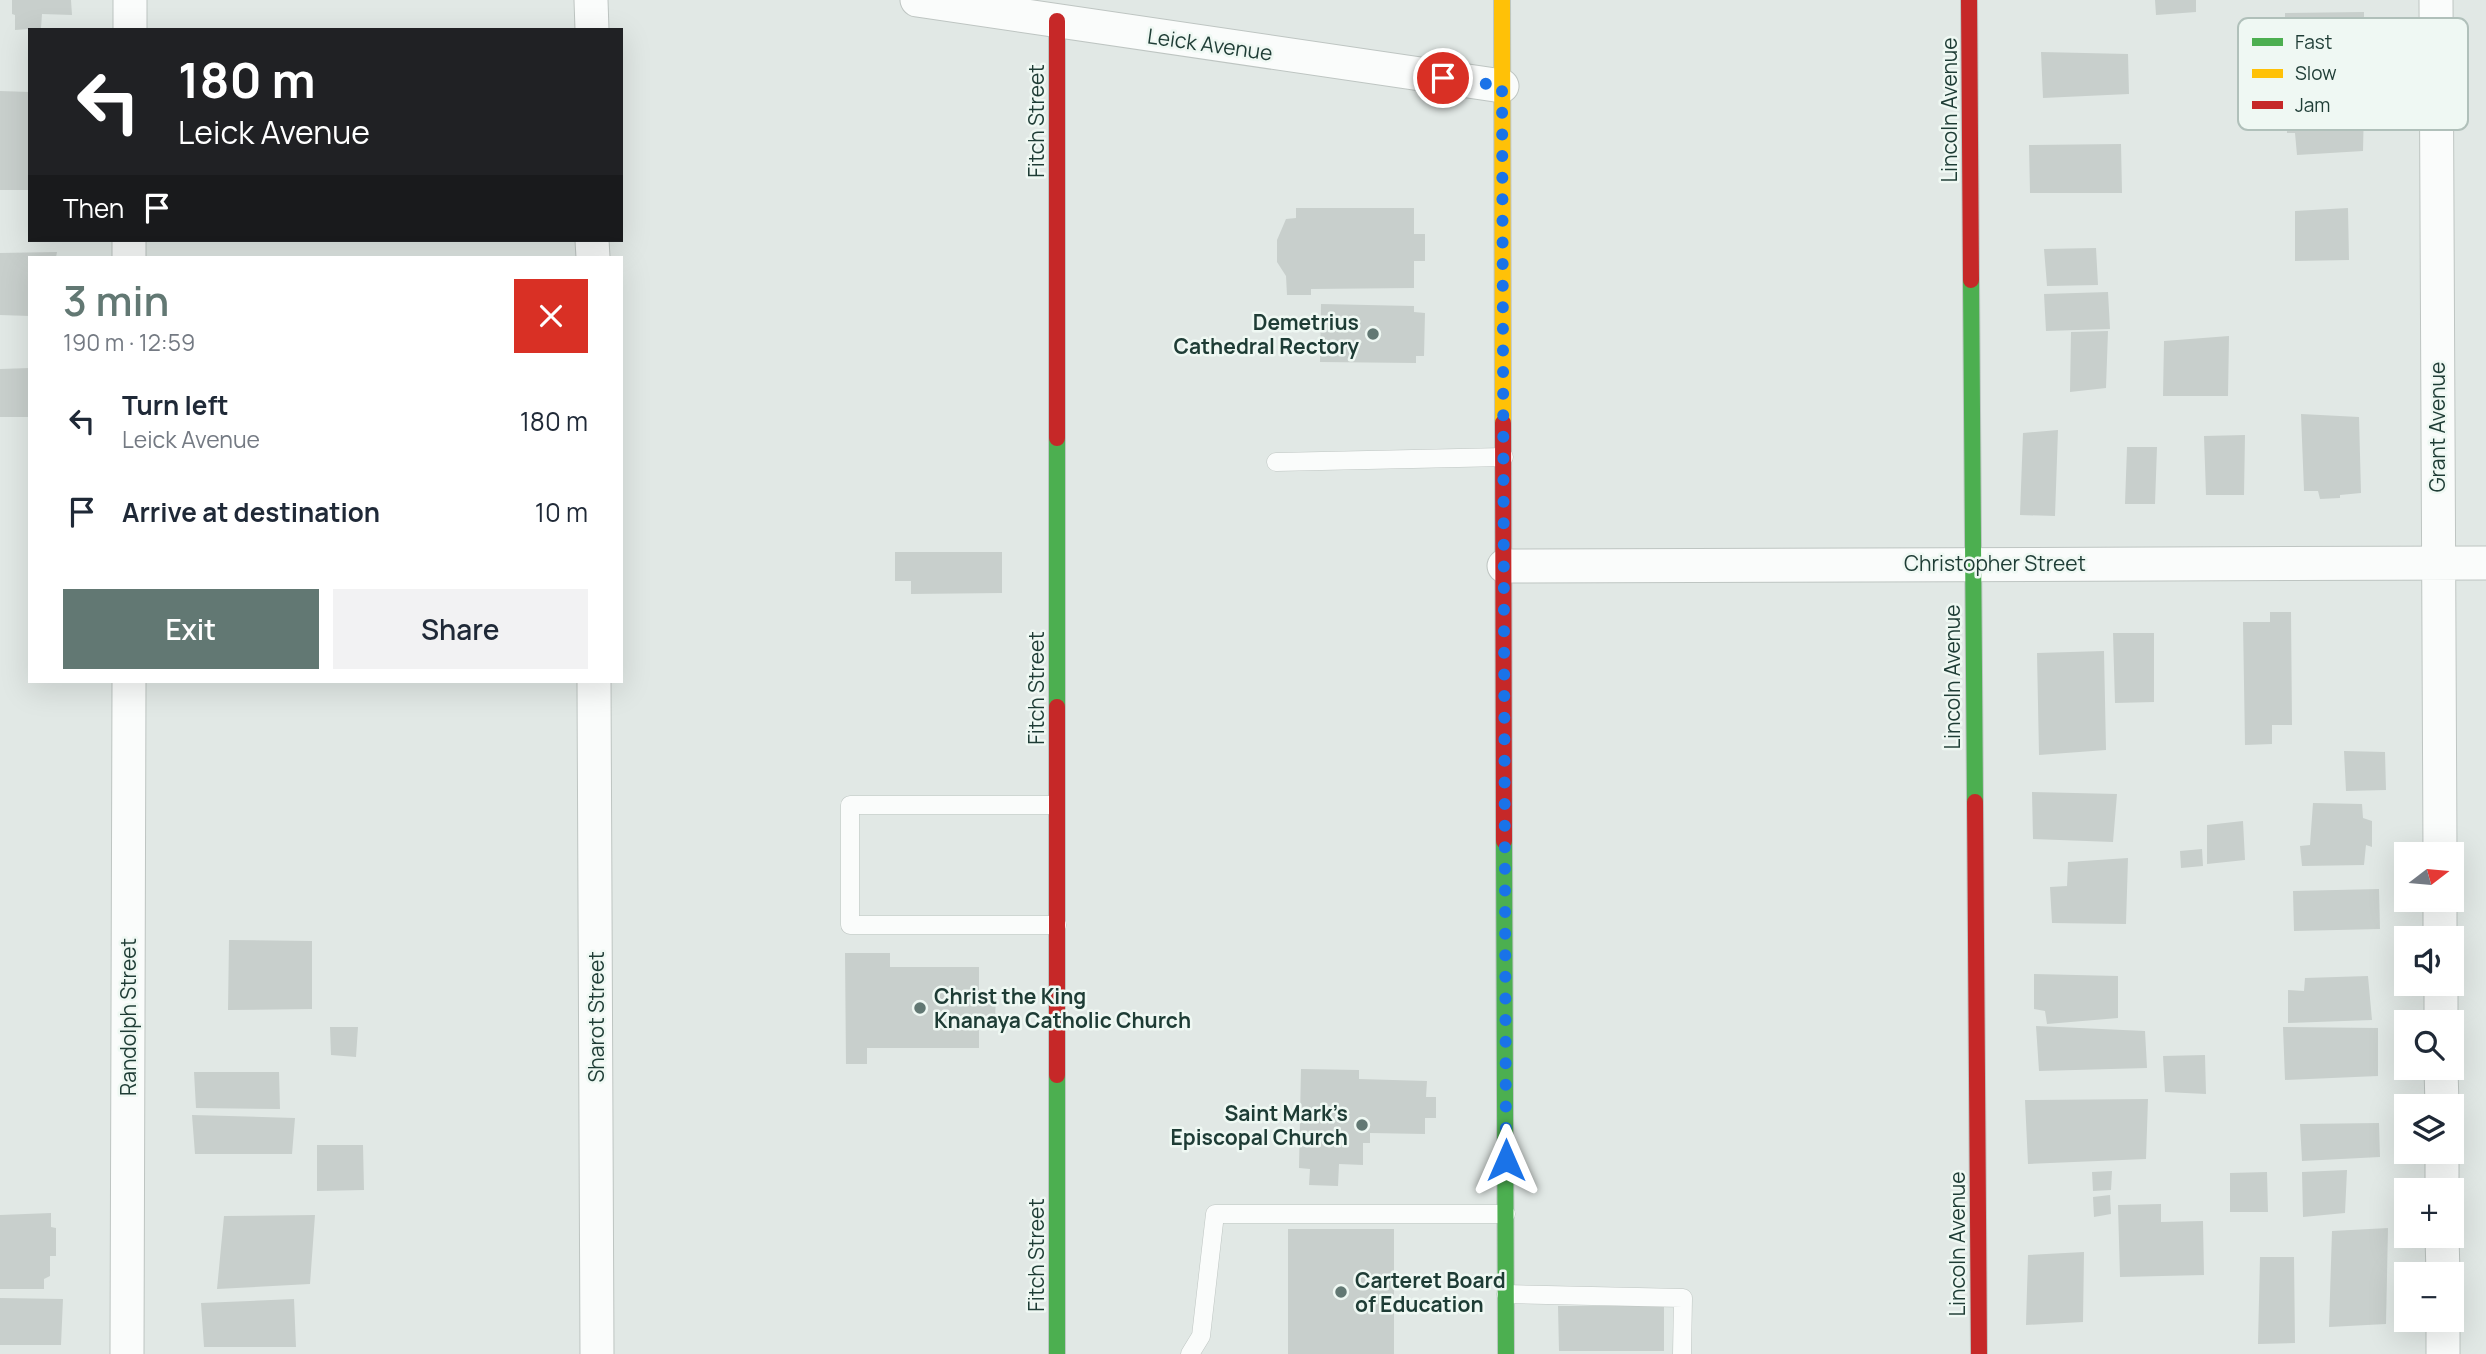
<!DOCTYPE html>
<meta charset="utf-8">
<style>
:root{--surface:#fff;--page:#f2f2f3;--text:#1f2937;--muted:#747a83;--accent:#627873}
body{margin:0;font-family:Manrope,sans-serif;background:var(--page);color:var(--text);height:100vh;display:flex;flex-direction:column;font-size:26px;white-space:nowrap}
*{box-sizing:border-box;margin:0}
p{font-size:23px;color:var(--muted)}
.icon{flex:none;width:38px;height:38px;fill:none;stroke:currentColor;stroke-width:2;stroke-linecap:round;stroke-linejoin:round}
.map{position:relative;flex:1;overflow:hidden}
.drawer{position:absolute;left:28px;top:256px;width:595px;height:427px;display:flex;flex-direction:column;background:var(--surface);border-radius:0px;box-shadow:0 7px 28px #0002}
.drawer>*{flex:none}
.guide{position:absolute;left:28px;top:28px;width:595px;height:214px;border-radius:0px;box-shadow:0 7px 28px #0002;background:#202124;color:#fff;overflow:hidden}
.needle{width:46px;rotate:74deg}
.buttons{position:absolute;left:2394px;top:842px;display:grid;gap:14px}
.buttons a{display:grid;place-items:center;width:70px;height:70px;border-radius:0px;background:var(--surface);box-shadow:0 7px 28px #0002;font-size:35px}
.pin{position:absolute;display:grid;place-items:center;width:60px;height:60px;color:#fff;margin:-30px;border:4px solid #fff;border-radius:50%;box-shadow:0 2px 7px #0007}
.me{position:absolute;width:77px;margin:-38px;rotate:0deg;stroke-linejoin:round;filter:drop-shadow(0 0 5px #0008)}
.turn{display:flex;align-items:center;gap:24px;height:147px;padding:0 35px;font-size:32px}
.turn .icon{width:91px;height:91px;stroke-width:2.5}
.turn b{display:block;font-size:49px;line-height:60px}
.then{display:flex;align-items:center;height:66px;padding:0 35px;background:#0003;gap:14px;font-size:26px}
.round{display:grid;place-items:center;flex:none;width:74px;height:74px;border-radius:0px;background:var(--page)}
.summary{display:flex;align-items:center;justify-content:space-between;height:119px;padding:0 35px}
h1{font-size:42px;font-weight:600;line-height:52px;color:var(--accent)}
.action{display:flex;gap:14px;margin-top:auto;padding:14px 35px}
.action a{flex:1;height:80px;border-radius:0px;background:var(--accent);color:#fff;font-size:28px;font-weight:600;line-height:80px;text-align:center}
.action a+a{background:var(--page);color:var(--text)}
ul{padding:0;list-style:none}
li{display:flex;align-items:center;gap:21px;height:91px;padding:0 35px}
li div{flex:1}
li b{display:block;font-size:26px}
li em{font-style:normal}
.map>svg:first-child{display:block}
.building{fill:#c8cfcc}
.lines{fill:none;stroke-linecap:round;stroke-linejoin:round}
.lane-casing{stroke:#bec5c2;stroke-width:19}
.street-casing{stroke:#bec5c2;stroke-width:35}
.fast-casing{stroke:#bdc6c3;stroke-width:18}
.slow-casing{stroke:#bdc6c3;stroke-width:18}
.jam-casing{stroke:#bdc6c3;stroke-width:18}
.lane{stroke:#fafcfb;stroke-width:18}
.street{stroke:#fafcfb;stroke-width:33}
.fast{stroke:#4caf50;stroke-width:16}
.slow{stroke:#ffc107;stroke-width:16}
.jam{stroke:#c62828;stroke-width:16}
.route{stroke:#1a73e8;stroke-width:12;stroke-dasharray:0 21.6}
.poi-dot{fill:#627873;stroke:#eff8f3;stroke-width:2.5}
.labels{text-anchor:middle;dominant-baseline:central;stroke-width:5;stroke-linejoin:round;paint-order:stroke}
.street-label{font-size:21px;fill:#1e3c35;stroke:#eff8f3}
.poi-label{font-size:21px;font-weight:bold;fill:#1e3c35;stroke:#eff8f3;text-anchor:end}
.key{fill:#eff8f3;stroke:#b0c0ba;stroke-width:2}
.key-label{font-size:19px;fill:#1e3c35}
</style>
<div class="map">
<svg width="2486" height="1354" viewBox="0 0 2486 1354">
<rect width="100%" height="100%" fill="#e1e8e5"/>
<path class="building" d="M12,0h59l1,15 -30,-1 -1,14 -26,2v-15l-3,-1z
M2155,0h41v12l-40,3z
M2364,12v48l-79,1v-48z
M2041,52l87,2 1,40 -86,4z
M0,91l30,1v98h-30z
M2287,105l77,2 -1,44 -66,4 -2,-22h-8z
M2121,144l1,49h-92l-1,-48z
M1296,208h118v26h11v27h-11v27l-103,1v6h-24l-1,-19 -9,-14v-22l9,-21 10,-1z
M2348,208l1,52 -54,1v-50z
M2096,248l2,37 -51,1 -3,-37z
M57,252l-1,5h-26v59l-30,-1v-62z
M2108,292l2,37 -64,2 -2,-37z
M1321,304l93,2v6l11,1 -1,43h-8v7l-96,-1z
M2108,331l-2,57 -36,4 1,-60z
M2229,336l-1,60h-65l1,-55z
M30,368v49h-30v-48z
M2301,414l58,3 2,76 -21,2v3l-20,1 -2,-8h-14z
M2058,430l-3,86 -35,-1 3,-82z
M2245,435l-1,60h-38l-2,-59z
M2127,447h30l-2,57h-30z
M895,552h107v41l-91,1v-13h-16z
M2270,612h21l1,113h-20v19l-27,1 -2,-123h27z
M2113,633h41v69l-39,1z
M2104,651l2,99 -67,5 -2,-102z
M2344,751l41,1 1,38 -40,1z
M2032,792l85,2 -4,48 -80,-3z
M2313,803l49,1 1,14 9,3v26l-6,-2 -2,20 -62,1 -2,-20 10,-1z
M2243,821l2,39 -38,4v-39z
M2202,849l1,17 -22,2 -1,-17z
M2128,858l-2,66 -74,-1 -2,-36 17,-1 1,-24z
M2379,889l1,40 -86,2 -1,-40z
M229,940l83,1v68l-84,1z
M845,953h45v14h89v30l17,-1 -1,24h-16v28h-112v16h-21z
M2034,974l84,2v42l-71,6 -2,-13 -11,-2z
M2368,976l4,44 -84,3v-33l16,1 1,-13z
M2036,1026l109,5 2,37 -108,3z
M330,1027h28l-2,30 -25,-2z
M2283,1027l95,1v48l-93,4z
M2205,1055l1,39 -41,-2 -2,-36z
M1301,1069l58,1v9l68,2 -1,16h10v21h-11v16l-55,-1v10h-7v22l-24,-1 -1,22 -29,-1 1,-16 -11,-1z
M194,1072h85l1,37 -84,-1z
M2148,1099l-2,60 -118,5 -3,-64z
M192,1115l103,3 -3,36h-97z
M2379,1123l1,34 -78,4 -2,-37z
M317,1145h46l1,45 -47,1z
M2347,1170l-2,43 -42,4 -1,-45z
M2112,1171l-1,19 -18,1 -1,-19z
M2267,1172l1,40h-38v-39z
M2110,1195l1,19 -17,3 -1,-20z
M2161,1204v18l42,-1 1,54 -84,2 -2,-72z
M51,1213v14l5,1v28h-6v20l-6,3v10h-44v-74z
M315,1215l-5,69 -93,5 7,-73z
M2388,1228l-2,96 -57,3 3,-96z
M1288,1229h106v125h-106z
M2084,1252l-1,70 -57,3 2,-70z
M2260,1257h34l1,86 -37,1z
M0,1298l63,1 -2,46h-61z
M294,1299l2,48h-92l-3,-44z
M1558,1306h106v45h-105z"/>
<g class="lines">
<defs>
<path id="lane" d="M1276,462l228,-5
M1056,805h-206v120h207
M1506,1294l177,4 -1,56
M1190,1354l11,-18 14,-122h291"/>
<path id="street" d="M591,0l1,30
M917,0l585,86
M2436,0l4,854
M130,30v-30
M592,240l1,17
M129,257v-17
M1504,566l982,-3
M594,681l3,673
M2440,900v38
M2441,984v38
M2441,1068l1,38
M2442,1152v38
M2442,1236l1,38
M2443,1320v34
M127,1354l2,-673"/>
<path id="fast" d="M1971,280l4,522
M1057,438v269
M1504,841l2,513
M1057,1075v279"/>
<path id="slow" d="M1502,0l1,423"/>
<path id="jam" d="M1969,0l2,280
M1057,21v417
M1503,423l1,418
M1057,707v368
M1975,802l4,552"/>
</defs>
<use href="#lane" class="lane-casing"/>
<use href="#street" class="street-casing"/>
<use href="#fast" class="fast-casing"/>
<use href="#slow" class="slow-casing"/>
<use href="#jam" class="jam-casing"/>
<use href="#lane" class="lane"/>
<use href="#street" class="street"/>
<use href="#fast" class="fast"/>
<use href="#slow" class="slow"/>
<use href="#jam" class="jam"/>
</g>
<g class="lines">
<path class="route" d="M1443,78l59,8 4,1074"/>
</g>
<g class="poi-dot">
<circle cx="1373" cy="334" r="7"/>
<circle cx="920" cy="1008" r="7"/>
<circle cx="1362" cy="1125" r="7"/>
<circle cx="1341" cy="1292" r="7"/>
</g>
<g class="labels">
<g class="street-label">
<text transform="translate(1210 44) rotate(8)">Leick Avenue</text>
<text transform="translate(1949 110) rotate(-90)">Lincoln Avenue</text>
<text transform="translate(1036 121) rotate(-90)">Fitch Street</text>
<text transform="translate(2437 427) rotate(-90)">Grant Avenue</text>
<text x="1995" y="563">Christopher Street</text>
<text transform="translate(1952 677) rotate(-90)">Lincoln Avenue</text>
<text transform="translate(1036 688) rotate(-90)">Fitch Street</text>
<text transform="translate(128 1017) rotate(-90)">Randolph Street</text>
<text transform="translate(596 1017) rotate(-90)">Sharot Street</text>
<text transform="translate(1957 1244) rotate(-90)">Lincoln Avenue</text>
<text transform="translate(1036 1255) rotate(-90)">Fitch Street</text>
</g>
<g class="poi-label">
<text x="1359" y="322">Demetrius<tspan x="1359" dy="24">Cathedral Rectory</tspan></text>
<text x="934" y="996" text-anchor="start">Christ the King<tspan x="934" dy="24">Knanaya Catholic Church</tspan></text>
<text x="1348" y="1113">Saint Mark’s<tspan x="1348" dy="24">Episcopal Church</tspan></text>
<text x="1355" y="1280" text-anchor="start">Carteret Board<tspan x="1355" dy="24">of Education</tspan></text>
</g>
</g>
<rect x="2238" y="18" width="230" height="112" rx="10" class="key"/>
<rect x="2252" y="38" width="31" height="8" fill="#4caf50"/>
<rect x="2252" y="69" width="31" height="9" fill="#ffc107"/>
<rect x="2252" y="101" width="31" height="8" fill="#c62828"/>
<g class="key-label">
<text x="2295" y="49">Fast</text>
<text x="2295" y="80">Slow</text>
<text x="2295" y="112">Jam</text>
</g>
</svg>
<div class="buttons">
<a><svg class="needle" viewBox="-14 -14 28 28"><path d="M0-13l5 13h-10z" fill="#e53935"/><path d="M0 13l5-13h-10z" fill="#747a83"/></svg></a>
<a><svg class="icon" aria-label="sound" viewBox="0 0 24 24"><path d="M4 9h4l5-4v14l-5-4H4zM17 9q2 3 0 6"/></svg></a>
<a><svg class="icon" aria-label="search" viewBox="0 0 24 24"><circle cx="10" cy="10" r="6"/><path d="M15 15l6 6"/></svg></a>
<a><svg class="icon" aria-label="layers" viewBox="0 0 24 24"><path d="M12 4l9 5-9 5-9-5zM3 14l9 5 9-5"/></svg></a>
<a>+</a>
<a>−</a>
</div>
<div class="pin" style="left:1443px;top:78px;background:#d93025"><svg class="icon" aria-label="arrive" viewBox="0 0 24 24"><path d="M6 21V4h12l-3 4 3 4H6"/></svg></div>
<svg class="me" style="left:1506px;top:1160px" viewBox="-20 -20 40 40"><path d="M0-17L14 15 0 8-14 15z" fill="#1a73e8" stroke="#fff" stroke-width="4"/></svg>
<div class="guide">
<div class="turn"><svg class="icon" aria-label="left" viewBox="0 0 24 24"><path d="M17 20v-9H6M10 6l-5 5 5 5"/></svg><div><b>180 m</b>Leick Avenue</div></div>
<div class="then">Then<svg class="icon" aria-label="arrive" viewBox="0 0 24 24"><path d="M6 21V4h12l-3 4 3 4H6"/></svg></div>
</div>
<section class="drawer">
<div class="summary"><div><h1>3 min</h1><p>190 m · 12:59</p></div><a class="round" style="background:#d93025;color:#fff"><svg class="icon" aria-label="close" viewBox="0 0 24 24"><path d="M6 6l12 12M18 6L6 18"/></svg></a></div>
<ul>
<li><svg class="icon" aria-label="left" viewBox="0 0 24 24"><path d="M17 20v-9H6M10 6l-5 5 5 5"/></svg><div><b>Turn left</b><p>Leick Avenue</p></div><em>180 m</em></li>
<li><svg class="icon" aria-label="arrive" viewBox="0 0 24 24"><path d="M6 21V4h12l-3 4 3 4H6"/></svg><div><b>Arrive at destination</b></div><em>10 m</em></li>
</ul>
<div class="action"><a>Exit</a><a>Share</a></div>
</section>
</div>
